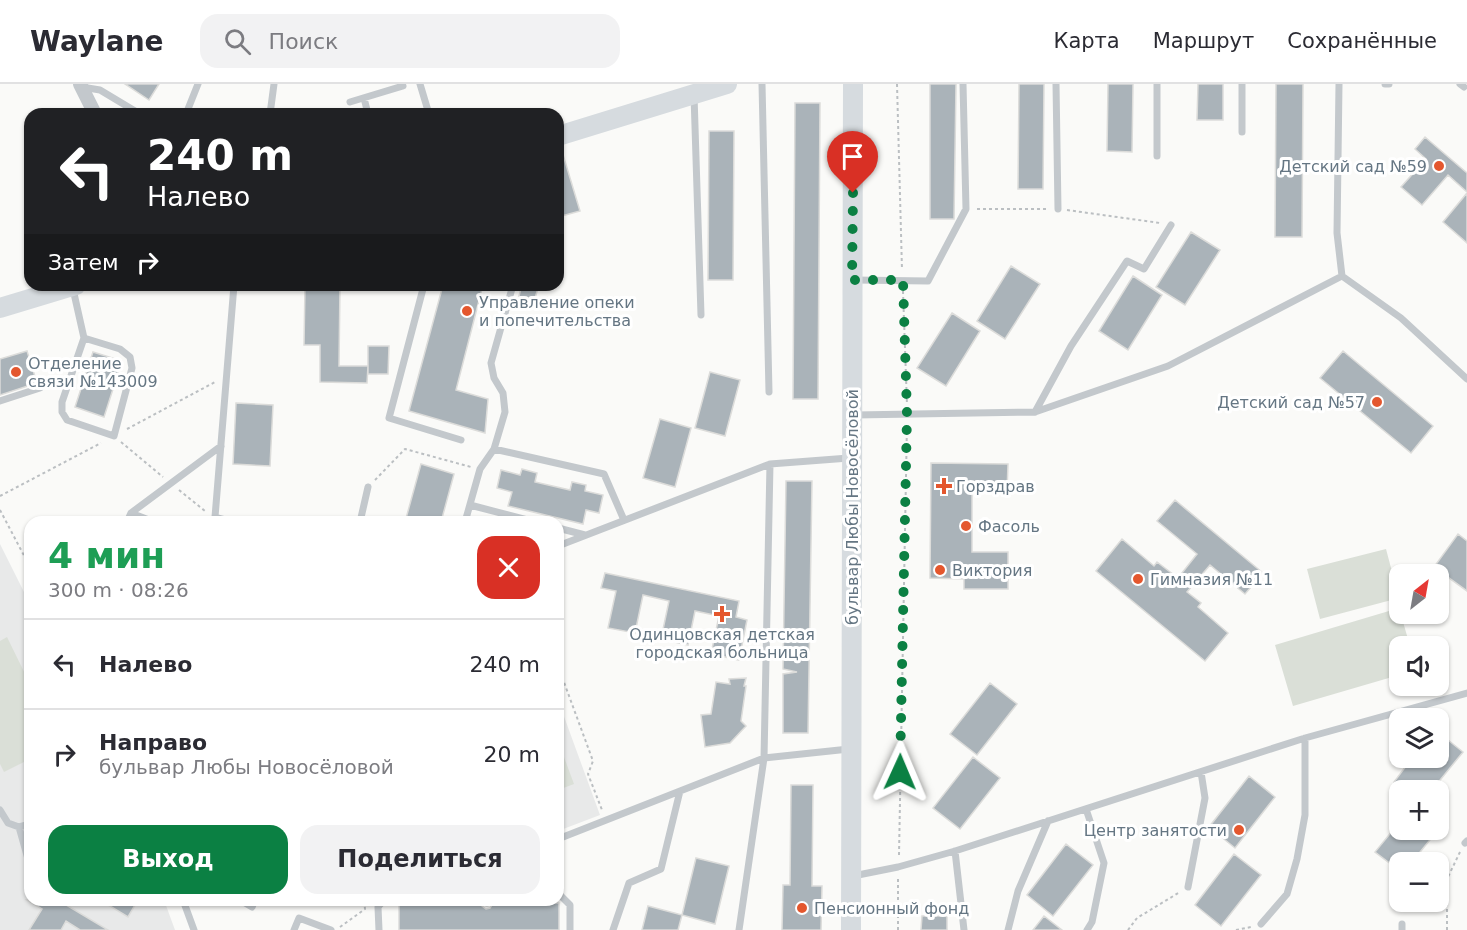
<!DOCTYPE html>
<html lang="ru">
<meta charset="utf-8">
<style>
:root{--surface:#fff;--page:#f2f2f3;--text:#2b2b33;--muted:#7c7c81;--line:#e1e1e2;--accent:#0b8043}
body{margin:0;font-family:"DejaVu Sans",sans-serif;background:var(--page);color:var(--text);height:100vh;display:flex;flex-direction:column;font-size:22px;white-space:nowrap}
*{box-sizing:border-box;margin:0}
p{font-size:20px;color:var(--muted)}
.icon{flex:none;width:33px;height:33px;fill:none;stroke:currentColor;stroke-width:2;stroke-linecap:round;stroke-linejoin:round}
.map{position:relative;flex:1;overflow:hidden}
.panel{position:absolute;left:24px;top:432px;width:540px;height:390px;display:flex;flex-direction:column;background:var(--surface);border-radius:18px;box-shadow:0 2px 4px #0004}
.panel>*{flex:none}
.hud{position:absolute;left:24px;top:24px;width:540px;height:183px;border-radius:18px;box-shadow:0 2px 4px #0004;background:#202124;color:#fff;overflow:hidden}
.needle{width:39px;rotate:31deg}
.controls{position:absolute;left:1389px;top:480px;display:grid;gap:12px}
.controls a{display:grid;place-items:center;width:60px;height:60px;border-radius:12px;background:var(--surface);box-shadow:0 2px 4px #0004;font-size:30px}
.pin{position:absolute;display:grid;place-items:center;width:51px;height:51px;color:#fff;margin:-62px -26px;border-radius:50% 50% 50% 0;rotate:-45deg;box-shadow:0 0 6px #0007}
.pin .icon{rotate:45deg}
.me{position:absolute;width:66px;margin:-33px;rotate:1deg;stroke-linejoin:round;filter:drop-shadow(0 0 4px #0008)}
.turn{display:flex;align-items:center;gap:21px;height:126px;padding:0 24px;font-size:27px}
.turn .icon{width:78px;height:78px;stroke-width:2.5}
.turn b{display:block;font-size:42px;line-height:51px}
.then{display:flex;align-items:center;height:57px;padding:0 24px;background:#0003;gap:12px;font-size:22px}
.round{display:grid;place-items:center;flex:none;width:63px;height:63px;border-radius:18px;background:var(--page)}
.head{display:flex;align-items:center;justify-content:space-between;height:102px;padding:0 24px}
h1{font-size:36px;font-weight:700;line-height:45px;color:#1e9e55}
.action{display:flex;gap:12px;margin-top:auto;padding:12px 24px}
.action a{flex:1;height:69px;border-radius:18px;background:var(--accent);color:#fff;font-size:24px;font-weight:700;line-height:69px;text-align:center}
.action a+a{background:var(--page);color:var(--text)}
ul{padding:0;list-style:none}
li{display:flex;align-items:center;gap:18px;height:90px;padding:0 24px;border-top:2px solid var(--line)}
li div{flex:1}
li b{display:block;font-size:22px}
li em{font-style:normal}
header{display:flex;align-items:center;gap:36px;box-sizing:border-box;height:84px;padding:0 30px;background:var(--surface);border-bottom:2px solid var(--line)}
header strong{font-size:28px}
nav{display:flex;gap:33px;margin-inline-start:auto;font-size:21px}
.search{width:420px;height:54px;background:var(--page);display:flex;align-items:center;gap:15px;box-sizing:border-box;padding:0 21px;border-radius:18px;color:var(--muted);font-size:22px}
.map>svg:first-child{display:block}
.built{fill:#e8e9e9}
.green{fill:#dadfd7}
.building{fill:#aab3b9;stroke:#dcdcda;stroke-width:1.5}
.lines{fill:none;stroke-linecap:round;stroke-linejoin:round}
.path{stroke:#bbbfc2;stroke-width:2;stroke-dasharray:3 3;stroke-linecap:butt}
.lane{stroke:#c3c8cc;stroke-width:7}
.street{stroke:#c3c8cc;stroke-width:14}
.secondary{stroke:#d6dbdf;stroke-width:20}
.route{stroke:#0b8043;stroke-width:10;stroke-dasharray:0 18}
.poi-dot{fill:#e4572e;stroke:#fff;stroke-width:2}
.labels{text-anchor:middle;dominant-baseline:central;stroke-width:6;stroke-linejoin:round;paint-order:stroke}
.poi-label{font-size:16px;fill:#657683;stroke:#fff;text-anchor:start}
.street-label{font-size:16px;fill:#657683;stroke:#fff}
</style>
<header>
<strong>Waylane</strong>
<div class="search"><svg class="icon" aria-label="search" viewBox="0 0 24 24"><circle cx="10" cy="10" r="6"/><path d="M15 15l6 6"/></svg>Поиск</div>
<nav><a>Карта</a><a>Маршрут</a><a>Сохранённые</a></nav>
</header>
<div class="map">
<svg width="1467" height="846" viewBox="0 0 1467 846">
<rect width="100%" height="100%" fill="#fafaf8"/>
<path class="built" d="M0,460l30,60v296h134l11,30h-175z
M558,616l42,115 -42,16z"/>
<path class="green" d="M1386,465l13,49 -79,21 -13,-50z
M1399,524l11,38h-10l-1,29 -106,31 -18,-61z
M7,553l23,47v75l-26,13 -4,-8v-123z
M558,657l16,43 -16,6z"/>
<path class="building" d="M125,0h34l-10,16z
M930,0h26l-2,135h-24z
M1019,0h25l-1,105h-25z
M1108,0h25l-1,68 -25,-1z
M1198,0h25v36h-26z
M1276,0h27l-1,153h-27z
M795,19h25l-2,296h-25z
M709,47h25l-1,149h-25z
M1425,53l42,36v19l-19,-17 -26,30 -21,-18 25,-28 -11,-10z
M558,64h3l19,63 -22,6z
M1467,109v50l-24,-21z
M1191,148l29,18 -35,55 -29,-18z
M1011,182l29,18 -35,55 -28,-18z
M1133,192l29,19 -34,55 -29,-19z
M305,201h35l-1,81h29l-1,17 -47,-1v-37h-16z
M443,201h40l-27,105 32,9 -3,34 -76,-22z
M522,201h17l-7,23 -15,-5z
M952,229l28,18 -34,55 -29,-18z
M368,262h21l-1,28h-20z
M27,267l10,32 -37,12v-36z
M1343,267l90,75 -22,27 -91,-75z
M93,268l29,9 -18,56 -29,-10z
M710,288l30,8 -15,56 -30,-8z
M236,319l37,2 -3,61 -37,-2z
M660,335l31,9 -16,59 -32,-9z
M931,379l77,1 -1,28h-35v60h36v37h-44v-10l-34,-1z
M421,380l33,10 -13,48h-36z
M522,385l15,4 -2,9 35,8 2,-8 14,3 -1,6 18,4 -4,18 -13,-3 -3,14 -75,-18 4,-14 -15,-4 4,-18 19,5z
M786,397h26l-4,252h-25v-59l14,-2 -14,-3z
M1175,416l88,73 -18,21 -35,-29 -23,27 14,11 -3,4 30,26 -23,28 -109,-90 26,-32 32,27 3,-4 21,16 19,-24 -40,-33z
M1458,450l9,7v50l-33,-24z
M605,489l134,28 -3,16 11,3 -8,40 -28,-6 8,-38 -24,-5 -7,34 -27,-6 8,-38 -26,-6 -8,38 -27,-5 8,-37 -15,-3z
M746,594l-2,8h2l-5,35 5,5 -16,17 -25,4 -4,-32 10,-1 5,-32 14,2 -1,-5z
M990,599l27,21 -40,51 -27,-21z
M1438,648l25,20 -31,38h-27l-11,-8 18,-24h26z
M973,673l27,21 -40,51 -27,-21z
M1249,692l26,21 -40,51 -26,-21z
M791,701h22l-1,101h10l-1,44h-39l1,-45h7z
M1393,746h45l-26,32h-12v9l-25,-19z
M1066,760l27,21 -40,51 -26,-21z
M1234,770l27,21 -40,51 -26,-21z
M696,774l33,8 -14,58 -33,-9z
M27,816h31l50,30h-28l-14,-9 -5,9h-32l13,-21z
M100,816h38l-10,17z
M399,819h82l1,3 4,3 4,-1 3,-5h66v27h-160z
M648,822l34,9 -4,15h-36z
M922,832h25v14h-26z
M1044,832l18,14h-29z"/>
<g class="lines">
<path class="path" d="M897,0l5,186
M977,125h70
M1067,126l93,13
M903,207l4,114
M127,345l88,-47
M121,358l42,35
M375,396l30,-31 66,18
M179,406l26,21
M0,412l101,-53
M0,426l30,57
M558,582l35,95 -5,13 14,36
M899,771l8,-432
M340,843l25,-18 -1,-9
M898,846v-51
M1128,846l9,-12 43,-26
M1236,846l15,-3
M1447,846v-51l13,-27"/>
<path class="lane" d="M420,0l9,30
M762,0l7,308
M1056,0l2,125
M1242,0v48
M1339,0l-2,149 5,43 59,42 66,61
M1385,0h4
M1460,0l4,3
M82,3l18,3 40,24
M694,11l7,220
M364,14l4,16
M350,18l53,-16
M186,30l12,-30
M270,30l4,-30
M1157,72v-72
M854,196l74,1 38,-72 -3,-125
M424,201l-35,133 72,22
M73,205l11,49 -22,64v10l5,8 47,16 18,-68 -2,-11 -10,-8 -36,-11
M0,317l40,-13
M1035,328l36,-66 56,-85 17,8 27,-44
M855,331l180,-3 133,-46 174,-90
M494,365l11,-37 -2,-19 -9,-15 -3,-15 22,-78
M470,421l65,17
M131,429l23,9
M127,438l4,-9 90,-67
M233,438l-18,-5 19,-232
M360,438l8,-35
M465,438l15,-53 14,-20 110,25 20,46
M558,444l27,7
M558,462l212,-82 79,-6
M1086,725l18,54 -12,59 -5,8
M0,726l8,13 11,4 11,39
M19,743l11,-3
M558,755l206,-81 85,-9
M1465,759l2,-2
M955,767l9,79
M853,792l45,-9 57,-16 350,-113 162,-45
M1188,803l17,-89 -4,-26
M558,809l12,12v25
M183,816l11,30
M240,816l12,7 3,-7
M487,816v3
M1261,840l26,-30 10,-35 8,-44v-77
M1402,840v6
M294,846l5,-12 32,12
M379,846l-1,-23 6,-7
M613,846l16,-47 32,-14 19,-78
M739,846l25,-172 6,-294
M1008,846l10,-39 30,-70"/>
<path class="street" d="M80,0l15,30"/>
<path class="secondary" d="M558,52l169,-52
M0,224l76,-23
M851,846l2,-846"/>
</g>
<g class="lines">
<path class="route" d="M853,109l-1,87h51l4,134 -7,358"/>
</g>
<g class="poi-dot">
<circle cx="1439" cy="82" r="6"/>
<circle cx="467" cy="227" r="6"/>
<circle cx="16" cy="288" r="6"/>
<circle cx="1377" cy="318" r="6"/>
<path d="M941 393h6v6h6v6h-6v6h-6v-6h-6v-6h6z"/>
<circle cx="966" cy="442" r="6"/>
<circle cx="940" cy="486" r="6"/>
<circle cx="1138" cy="495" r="6"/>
<path d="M719 521h6v6h6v6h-6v6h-6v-6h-6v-6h6z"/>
<circle cx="1239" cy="746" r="6"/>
<circle cx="802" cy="824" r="6"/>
</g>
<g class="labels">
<g class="poi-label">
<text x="1427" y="82" text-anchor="end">Детский сад №59</text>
<text x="479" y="218">Управление опеки<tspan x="479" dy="18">и попечительства</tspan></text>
<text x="28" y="279">Отделение<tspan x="28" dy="18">связи №143009</tspan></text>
<text x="1365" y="318" text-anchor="end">Детский сад №57</text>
<text x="956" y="402">Горздрав</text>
<text x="978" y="442">Фасоль</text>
<text x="952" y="486">Виктория</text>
<text x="1150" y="495">Гимназия №11</text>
<text x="722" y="550" text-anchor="middle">Одинцовская детская<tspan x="722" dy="18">городская больница</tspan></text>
<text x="1227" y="746" text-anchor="end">Центр занятости</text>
<text x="814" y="824">Пенсионный фонд</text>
</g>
<g class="street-label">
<text transform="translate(852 423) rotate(-90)">бульвар Любы Новосёловой</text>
</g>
</g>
</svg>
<div class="controls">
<a><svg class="needle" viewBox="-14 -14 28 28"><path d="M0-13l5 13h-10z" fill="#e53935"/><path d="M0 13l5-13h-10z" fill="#7c7c81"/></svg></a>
<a><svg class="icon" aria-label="sound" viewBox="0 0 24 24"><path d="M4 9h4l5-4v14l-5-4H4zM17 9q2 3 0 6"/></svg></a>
<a><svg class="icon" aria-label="layers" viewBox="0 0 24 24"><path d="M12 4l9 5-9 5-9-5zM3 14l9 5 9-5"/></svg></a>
<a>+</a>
<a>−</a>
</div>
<div class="pin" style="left:853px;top:109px;background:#d93025"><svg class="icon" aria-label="arrive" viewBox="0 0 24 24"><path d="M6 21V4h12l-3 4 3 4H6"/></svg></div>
<svg class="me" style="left:900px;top:688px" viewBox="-20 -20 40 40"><path d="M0-17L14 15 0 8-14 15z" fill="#0b8043" stroke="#fff" stroke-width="4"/></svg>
<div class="hud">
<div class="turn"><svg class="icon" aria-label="left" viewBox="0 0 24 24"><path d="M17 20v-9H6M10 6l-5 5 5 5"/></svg><div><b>240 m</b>Налево</div></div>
<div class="then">Затем<svg class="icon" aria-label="right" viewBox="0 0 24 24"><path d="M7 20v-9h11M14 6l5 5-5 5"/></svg></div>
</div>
<section class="panel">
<div class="head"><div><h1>4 мин</h1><p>300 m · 08:26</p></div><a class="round" style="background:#d93025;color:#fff"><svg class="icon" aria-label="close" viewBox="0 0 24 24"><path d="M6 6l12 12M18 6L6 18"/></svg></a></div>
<ul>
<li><svg class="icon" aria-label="left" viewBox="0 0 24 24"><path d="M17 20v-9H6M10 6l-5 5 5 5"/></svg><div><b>Налево</b></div><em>240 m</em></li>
<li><svg class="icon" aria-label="right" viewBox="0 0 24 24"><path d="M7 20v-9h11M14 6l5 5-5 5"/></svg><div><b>Направо</b><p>бульвар Любы Новосёловой</p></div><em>20 m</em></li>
</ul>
<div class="action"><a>Выход</a><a>Поделиться</a></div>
</section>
</div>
